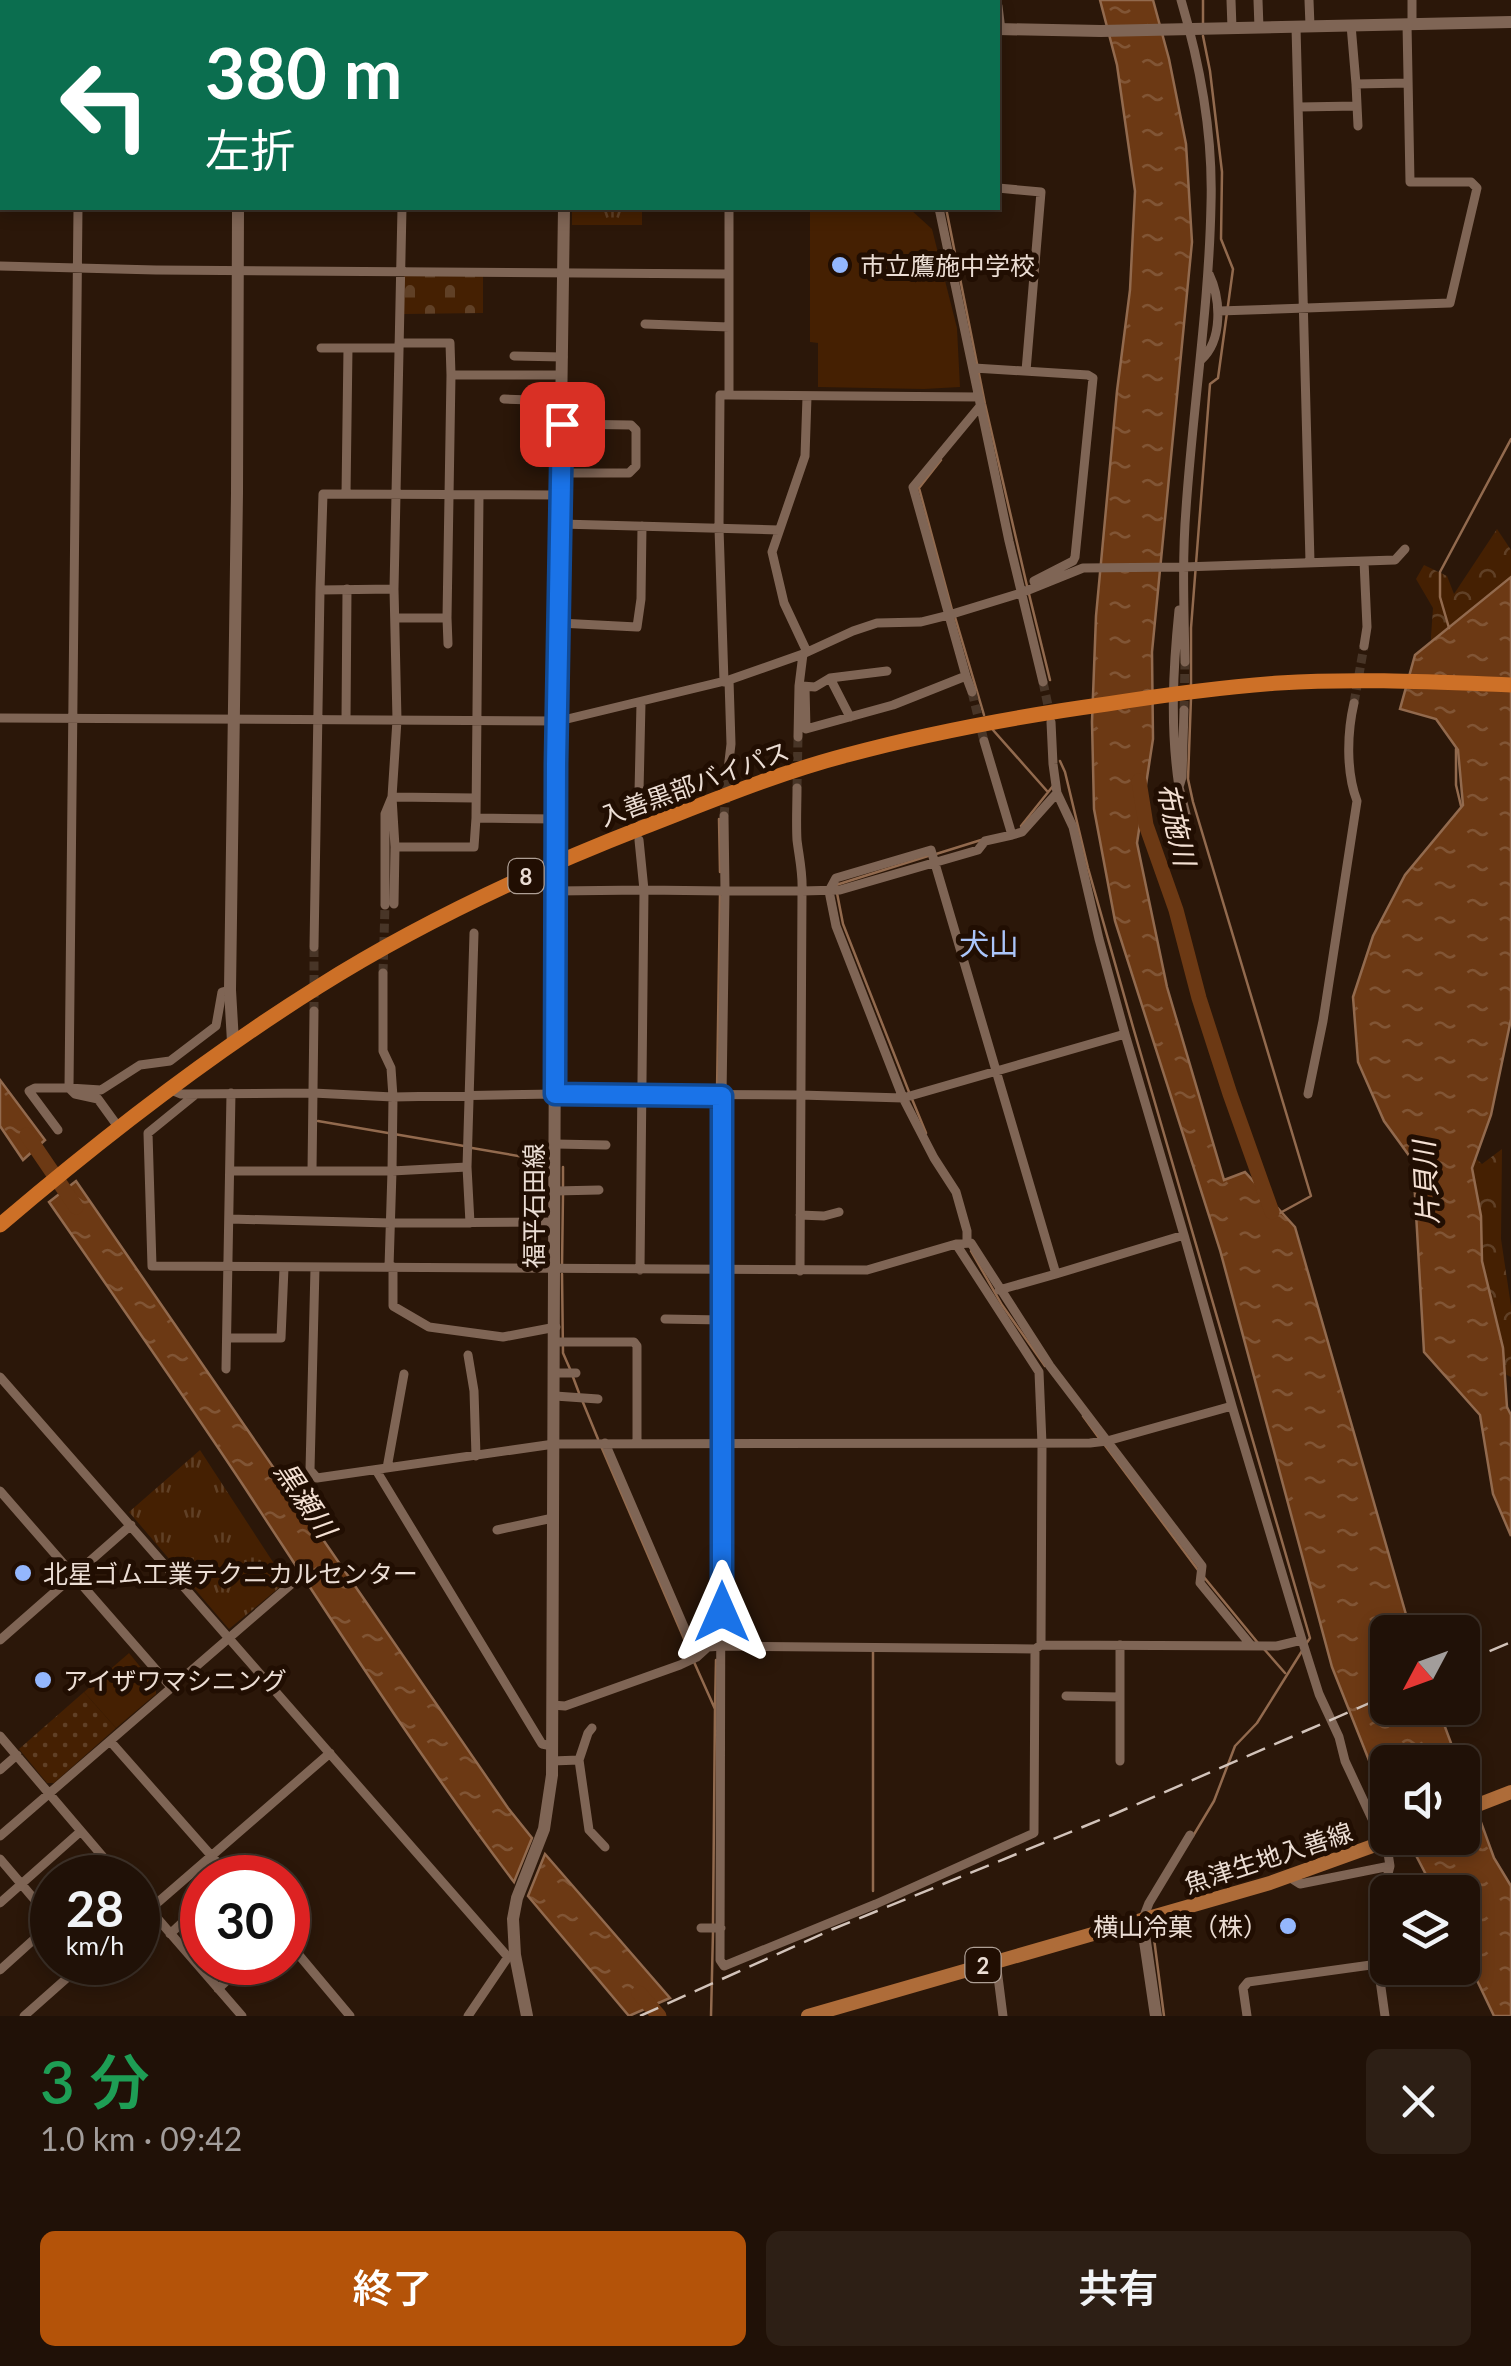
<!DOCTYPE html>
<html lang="ja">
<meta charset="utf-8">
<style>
:root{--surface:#201107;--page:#2d1f15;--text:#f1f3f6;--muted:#a29d9b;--line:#3d3128;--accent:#b45309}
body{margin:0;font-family:Lato,"Noto Sans JP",sans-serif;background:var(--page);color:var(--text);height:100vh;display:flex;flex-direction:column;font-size:38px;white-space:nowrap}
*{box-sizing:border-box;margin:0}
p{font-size:32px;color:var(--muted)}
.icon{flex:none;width:55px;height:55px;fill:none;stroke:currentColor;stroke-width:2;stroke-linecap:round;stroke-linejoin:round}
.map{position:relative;height:2016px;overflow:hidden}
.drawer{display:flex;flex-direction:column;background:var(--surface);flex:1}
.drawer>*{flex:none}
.banner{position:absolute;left:0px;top:0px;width:1000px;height:210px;box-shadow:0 5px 15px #0003,0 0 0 2px var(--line);background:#0b6e4f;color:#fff;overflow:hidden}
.needle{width:65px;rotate:229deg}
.tools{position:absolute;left:1370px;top:1615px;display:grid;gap:20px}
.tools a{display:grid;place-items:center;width:110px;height:110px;border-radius:15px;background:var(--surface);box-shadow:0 5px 15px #0003,0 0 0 2px var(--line);font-size:50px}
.speed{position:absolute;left:30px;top:1855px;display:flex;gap:20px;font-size:50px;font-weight:700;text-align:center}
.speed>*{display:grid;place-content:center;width:130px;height:130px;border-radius:50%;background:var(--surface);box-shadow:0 5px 15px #0003,0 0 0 2px var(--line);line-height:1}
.speed small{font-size:25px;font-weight:400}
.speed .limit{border:15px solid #d22;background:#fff;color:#111}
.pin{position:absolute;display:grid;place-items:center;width:85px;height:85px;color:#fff;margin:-42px;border-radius:20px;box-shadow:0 5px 15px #0006}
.me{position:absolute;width:110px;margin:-55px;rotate:0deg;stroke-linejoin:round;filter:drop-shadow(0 0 8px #0008)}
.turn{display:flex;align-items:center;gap:35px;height:210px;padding:0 40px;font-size:45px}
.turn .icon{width:130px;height:130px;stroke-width:2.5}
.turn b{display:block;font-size:70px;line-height:85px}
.round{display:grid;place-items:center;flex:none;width:105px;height:105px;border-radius:15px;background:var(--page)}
.headline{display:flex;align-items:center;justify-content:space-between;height:170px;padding:0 40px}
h1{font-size:60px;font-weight:600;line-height:75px;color:#1e9e55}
.button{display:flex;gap:20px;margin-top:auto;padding:20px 40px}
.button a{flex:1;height:115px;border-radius:15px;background:var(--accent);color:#fff;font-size:40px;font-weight:600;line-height:115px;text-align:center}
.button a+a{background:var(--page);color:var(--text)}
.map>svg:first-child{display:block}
.grass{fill:url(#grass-tufts)}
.forest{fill:url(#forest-crowns)}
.cemetery{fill:url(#cemetery-stones)}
.park{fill:url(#park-dots)}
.pitch{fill:#452002}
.water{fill:url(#water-ripples);stroke:#926a4e;stroke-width:2.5}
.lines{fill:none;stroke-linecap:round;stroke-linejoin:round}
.stream{stroke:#926a4e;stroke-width:2.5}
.river{stroke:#6c3914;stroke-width:15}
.street-tunnel{stroke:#483527;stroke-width:9;stroke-dasharray:9 4.5;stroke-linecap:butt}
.street{stroke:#7f6555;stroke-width:9}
.secondary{stroke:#7f6555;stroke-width:12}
.primary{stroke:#ae6c39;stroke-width:14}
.highway{stroke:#cd7027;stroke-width:15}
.rail{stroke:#d2c3ba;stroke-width:2.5;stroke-dasharray:20 10;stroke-linecap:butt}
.route-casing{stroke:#114b97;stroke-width:25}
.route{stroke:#1a73e8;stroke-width:18}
.poi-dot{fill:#94b7fd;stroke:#210e02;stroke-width:4}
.labels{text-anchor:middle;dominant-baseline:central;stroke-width:10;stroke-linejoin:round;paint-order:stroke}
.shield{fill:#210e02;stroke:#ae9f95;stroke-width:2.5}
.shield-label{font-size:22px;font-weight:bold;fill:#ebddd4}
.poi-label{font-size:25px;fill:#ebddd4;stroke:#210e02;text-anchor:start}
.street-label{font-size:25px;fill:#ebddd4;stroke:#210e02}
.water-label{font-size:28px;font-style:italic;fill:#f4e0d3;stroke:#210e02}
.quarter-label{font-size:30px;fill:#abc5fa;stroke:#210e02}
</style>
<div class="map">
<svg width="1511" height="2016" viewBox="0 0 1511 2016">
<defs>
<pattern id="grass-tufts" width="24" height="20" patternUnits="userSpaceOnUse" patternTransform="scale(2.5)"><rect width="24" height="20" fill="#452002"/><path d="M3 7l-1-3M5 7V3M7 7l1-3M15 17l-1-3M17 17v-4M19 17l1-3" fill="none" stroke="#604026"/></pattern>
<pattern id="forest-crowns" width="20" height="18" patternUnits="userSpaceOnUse" patternTransform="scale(2.5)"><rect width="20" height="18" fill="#452002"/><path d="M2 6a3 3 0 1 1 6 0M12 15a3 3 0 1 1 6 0" fill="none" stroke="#604026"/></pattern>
<pattern id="cemetery-stones" width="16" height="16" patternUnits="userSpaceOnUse" patternTransform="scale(2.5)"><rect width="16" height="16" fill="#452002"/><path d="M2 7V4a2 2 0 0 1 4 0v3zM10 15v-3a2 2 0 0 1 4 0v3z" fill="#604026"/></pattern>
<pattern id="park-dots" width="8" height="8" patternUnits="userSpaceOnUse" patternTransform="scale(2.5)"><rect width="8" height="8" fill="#452002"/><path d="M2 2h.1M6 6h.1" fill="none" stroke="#604026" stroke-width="1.8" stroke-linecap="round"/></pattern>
<pattern id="water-ripples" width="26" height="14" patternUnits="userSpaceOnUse" patternTransform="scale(2.5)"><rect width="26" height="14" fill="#6c3914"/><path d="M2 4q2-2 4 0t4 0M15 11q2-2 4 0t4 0" fill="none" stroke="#815535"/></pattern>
</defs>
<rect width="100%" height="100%" fill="#2b1709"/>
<path class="grass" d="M572,208h70v17h-70z
M200,1450l86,132 -57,47 -100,-117z"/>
<path class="forest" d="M1497,529l14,21v54l-79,68 -1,-35 2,-29 -17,-29 8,-14 23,11 7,18z
M1463,1147l19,17 20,-15 -1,90 10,67v71l-31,-15z"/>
<path class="cemetery" d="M404,273l79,1v39l-79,1z"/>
<path class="park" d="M84,1692l32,36 -62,55h-7l-28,-34z"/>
<path class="pitch" d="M810,208l100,1 22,20 25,99 3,59 -36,2 -106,-2v-44l-8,-1z
M129,1653l27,33v8l-40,34 -32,-36z"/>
<path class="water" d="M1100,0h53l16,59 17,85 6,98 -40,410 1,87 -16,104 30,144 57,193 21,-8 50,55 116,405h-23v76h50l20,54h-70l-1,37 -13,-26 -42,-106 -112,-417 -105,-329 -21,-112 -2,-87 4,-106 21,-225 13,-101 5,-99 -18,-126z
M1511,577v442l-20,96 -19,53 9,48 1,45 21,87 4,59 4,8v121l-18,-42 -13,-79 -56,-63 -11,-191 -29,-40 -26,-59 -5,-65 20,-61 32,-61 58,-70 -5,-55 -22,-31 -36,-10 15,-54z
M0,1080l45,60 -22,20 -23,-34z
M76,1181l432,627 24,30 -18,44c-97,-128 -183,-263 -271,-397 -63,-95 -129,-189 -194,-283z
M1463,1773l31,85 17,28v130h-17l-31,-65 -1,-59h-27l-28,-54h55z
M545,1854l125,144 -41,18 -101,-120z"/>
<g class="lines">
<path class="stream" d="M920,0v2
M1203,23v-23
M946,208l39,196 42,182
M941,460l-22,28 33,122
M1029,594l21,86
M955,617l29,98
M1449,628l-9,-31v-25l71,-133
M1191,685v-57l19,-244 8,-6 15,-109 -12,-30 1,-67 -12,-101 -7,-35
M1191,698l-3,81 5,23 118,394 -31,17
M993,730l54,61
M1456,749v36l5,21
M1060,761l5,11 23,96 45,159 177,611 -4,6
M719,819l1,53
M1021,826l32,-40
M936,854l45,-14
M836,885l92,-29
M837,893l6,31 66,168
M717,1092l3,-197
M912,1099l14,34
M717,1100v77
M318,1121l146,25
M472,1148l75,13
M563,1186v-19
M971,1251l31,54 43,61
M562,1266l1,-72
M562,1274l1,79 7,16
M573,1377l6,16
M582,1400l16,39
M1083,1416l16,22
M1104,1444l94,126
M601,1446l90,209
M1203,1576l55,67
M716,1607l1,-222
M1264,1649l21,24
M873,1652v239
M694,1662l21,47 -2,215
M715,1709l1,-49
M1193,1836l21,-35 21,-55 22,-23 45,-72
M1152,1923l12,93
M711,2016l2,-84"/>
<path class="river" d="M1139,781l7,44 30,85 23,88 31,96 42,118
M27,1135l49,72
M639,1993l20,23"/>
<path class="street-tunnel" d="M1043,682l7,33
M972,692l12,49
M1354,703l10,-57
M1184,710l1,-48
M797,788l1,-51
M639,792v37
M724,816l4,-46
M383,973l2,-68
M314,1011v-64"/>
<path class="street" d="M354,0l1,2
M915,0v2
M1181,0c19,64 32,137 30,204 -2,102 -18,203 -25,305 -4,51 -2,102 -1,153
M1231,0l1,28
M1258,0l1,28
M1309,0l1,26
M1412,0v24
M818,2l1,-2
M998,6l3,24
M1351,25l5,59
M1296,27l14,535
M1299,107l58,-1
M1358,126l-2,-42 52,-1
M0,134h2
M998,188l43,4 -15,179
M939,208l70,333 34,141
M0,266l156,4 572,4
M1219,311l231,-8 27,-115 -6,-6h-61l-3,-158
M645,324l84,3
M321,348h27
M514,356l49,1
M1201,360c22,-20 20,-61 8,-86
M974,368l114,7 5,3 -18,179 -2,4 -39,20 2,6
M451,375h111
M729,395l250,2
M807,397l-2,59 -33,96 12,51 23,49
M504,399l58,2
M561,473h68l7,-7v-36l-5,-5 -69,-1
M346,494l2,-146h51
M561,524l218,6
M1183,570v-3l212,-7 10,-11
M394,589l-74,1 3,-96 238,1
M396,618h51l4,-243 -1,-32h-51
M447,618l1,26
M559,623l78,4 4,-28 1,-73
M1364,646l3,-19 -3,-66
M966,676l6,16
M830,678l20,39
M724,682l-5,-154 1,-133h9v-187
M802,686l13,1 15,-9 57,-7
M805,687l1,42 87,-24 73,-29 -53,-189 68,-82
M1184,710l-2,67 -3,10 8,31
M0,718l559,3 170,-41 74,-26 50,-23 24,-8 44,-1 28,-7 72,-22 62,-25 100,-1
M346,720l1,-131
M798,737l1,-51 4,-32
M728,770l3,-26 -2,-64
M1179,787c-9,-59 -6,-118 0,-177
M797,788c0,17 -1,34 0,52 2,17 6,33 5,51h-77l-3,205 -2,864 4,6 152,-62 158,-71 1,-184 6,-4 1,-201 -3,-72 -83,-128
M639,792l2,-89
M475,798l-83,-1 3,50h79l2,-29 3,-323
M476,818l81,1
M1012,835l10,-3 35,-39
M556,891l88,-1 -5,-50
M394,904l1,-57
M385,905v-91l7,-17 5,-77 -3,-131 8,-381
M314,947l6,-357
M383,973v78l8,17 2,29 -1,74 75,-4
M1125,1034l59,201
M169,1089l12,5 132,-1 80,4 162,-3 245,1 103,3 222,-64 -26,-95 -26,-112 -16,-34 -4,-29 -2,-42
M196,1094l-48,39 4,133 715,4 89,-26 15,-1 79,123 152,200 -2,17 50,61
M1308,1094l15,-73 34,-220c-11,-29 -10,-68 -3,-98
M119,1128l-21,-29 -23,-5 -6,-6 32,2 39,-25 30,-4 46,-35 6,-34 8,-2
M58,1130l-29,-39 6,-3h34l9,-880
M555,1144l51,1
M231,1171h161l-3,96
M312,1171l2,-160
M555,1191l44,-1
M800,1215l24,1 15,-4
M230,1219l161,4 164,-1
M470,1223l-3,-56 7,-234
M967,1243v-12l-11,-39 -22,-34 -31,-60 -67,-172 -7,-35 7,-13 95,-28 125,424 -57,16
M393,1267v39l36,21 74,10 53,-10
M315,1268l-5,202 7,8 237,-34 536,-1 17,-2 125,-35 70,234 -25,6 -236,-1
M640,1270l4,-380 81,1 -1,-75
M800,1271l2,-380 38,-1 138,-40 7,-9 27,-6 -28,-94
M1056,1274l128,-39 48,171
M665,1319l58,1
M227,1338h54l3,-70
M556,1342h78l3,4v97
M468,1355l6,36 2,65
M226,1369l5,-276
M555,1373h21
M0,1377l508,580 7,-2
M555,1396l43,3
M605,1443l92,214 11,-10 14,-1 313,3
M387,1468l17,-94
M376,1470l166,274 10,2
M0,1491l171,196
M497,1530l56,-12
M0,1640l131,-115
M1302,1640l17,54 20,43 6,24 43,92 2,13 -17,64 12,86
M1120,1645v116
M1066,1696l54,1
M552,1705l13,1 115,-41 17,-8
M0,1736l121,142
M110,1741l121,137
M579,1760l9,-27 4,-5
M552,1761l27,-1 10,70 16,17
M0,1770l17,-15
M0,1836l296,-256
M0,1859l52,61
M1289,1877l11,7 90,-18
M138,1896l104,120
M0,1903l81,-72
M149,1910l181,-157
M1142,1921l7,-18 41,-68
M701,1928h20
M170,1934l32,-30
M288,1942l62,74
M996,1961l7,55
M0,1970l52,-47
M218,1989l28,-27
M24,2016l61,-54
M468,2016l40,-59
M1247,2016l-4,-28 5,-6 130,-18"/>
<path class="secondary" d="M565,0v2
M853,0l10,2
M209,2l7,-2
M998,29l103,2 410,-9
M0,72h2
M233,1042l-3,-52 7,-497 1,-285
M1142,1921l14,95
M527,2016l-12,-61 -2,-36 4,-21 27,-69 8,-54 4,-1011 8,-556"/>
<path class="primary" d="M1462,1811l49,-19
M808,2016l462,-133 125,-45"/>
<path class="highway" d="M0,1225c101,-86 206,-168 318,-238 103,-65 213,-116 326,-160 67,-26 134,-54 203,-72 85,-23 173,-39 260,-51 57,-9 115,-17 172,-21 78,-5 155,-1 232,2"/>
<path class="rail" d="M1462,1663l49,-21
M640,2016l193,-87 279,-114 276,-120"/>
</g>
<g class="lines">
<defs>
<path id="route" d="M562,424l-6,340 -1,330 167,2v516"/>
</defs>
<use href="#route" class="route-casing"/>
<use href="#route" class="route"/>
</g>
<g class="poi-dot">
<circle cx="840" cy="265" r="10"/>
<circle cx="23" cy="1573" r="10"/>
<circle cx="43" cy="1680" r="10"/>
<circle cx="1288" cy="1926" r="10"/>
</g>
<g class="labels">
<g class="shield">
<rect x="508.5" y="859" width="35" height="34" rx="8"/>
<rect x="965.5" y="1948" width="35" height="34" rx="8"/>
</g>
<g class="shield-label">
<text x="526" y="876">8</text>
<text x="983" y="1965">2</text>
</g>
<g class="poi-label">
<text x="860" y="265">市立鷹施中学校</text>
<text x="43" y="1573">北星ゴム工業テクニカルセンター</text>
<text x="63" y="1680">アイザワマシニング</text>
<text x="1268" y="1926" text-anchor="end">横山冷菓（株）</text>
</g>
<g class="street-label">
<text transform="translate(694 783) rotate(-20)">入善黒部バイパス</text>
<text transform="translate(533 1206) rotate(-90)">福平石田線</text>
<text transform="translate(1268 1857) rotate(-18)">魚津生地入善線</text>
</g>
<g class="water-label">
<text transform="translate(1177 824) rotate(77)">布施川</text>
<text transform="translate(1425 1183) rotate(-93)">片貝川</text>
<text transform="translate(306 1499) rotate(56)">黒瀬川</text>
</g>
<g class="quarter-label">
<text x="989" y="943">犬山</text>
</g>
</g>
</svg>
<div class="tools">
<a><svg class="needle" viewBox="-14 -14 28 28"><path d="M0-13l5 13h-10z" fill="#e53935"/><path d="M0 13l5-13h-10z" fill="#a29d9b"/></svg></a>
<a><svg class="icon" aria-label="sound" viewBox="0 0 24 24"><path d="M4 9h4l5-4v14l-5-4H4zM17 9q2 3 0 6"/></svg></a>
<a><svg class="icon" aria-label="layers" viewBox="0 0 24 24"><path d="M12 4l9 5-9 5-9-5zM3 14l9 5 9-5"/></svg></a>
</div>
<div class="speed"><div>28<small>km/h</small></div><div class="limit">30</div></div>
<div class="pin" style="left:562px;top:424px;background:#d93025"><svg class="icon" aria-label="arrive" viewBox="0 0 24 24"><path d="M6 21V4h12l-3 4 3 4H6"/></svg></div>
<svg class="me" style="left:722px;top:1612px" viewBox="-20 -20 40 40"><path d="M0-17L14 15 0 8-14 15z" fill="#1a73e8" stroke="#fff" stroke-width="4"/></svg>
<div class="banner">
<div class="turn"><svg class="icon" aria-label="left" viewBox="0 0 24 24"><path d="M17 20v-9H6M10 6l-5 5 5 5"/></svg><div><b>380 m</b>左折</div></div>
</div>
</div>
<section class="drawer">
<div class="headline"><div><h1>3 分</h1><p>1.0 km · 09:42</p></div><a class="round"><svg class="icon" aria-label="close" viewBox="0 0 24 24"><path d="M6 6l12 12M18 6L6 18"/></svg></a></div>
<div class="button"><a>終了</a><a>共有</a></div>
</section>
